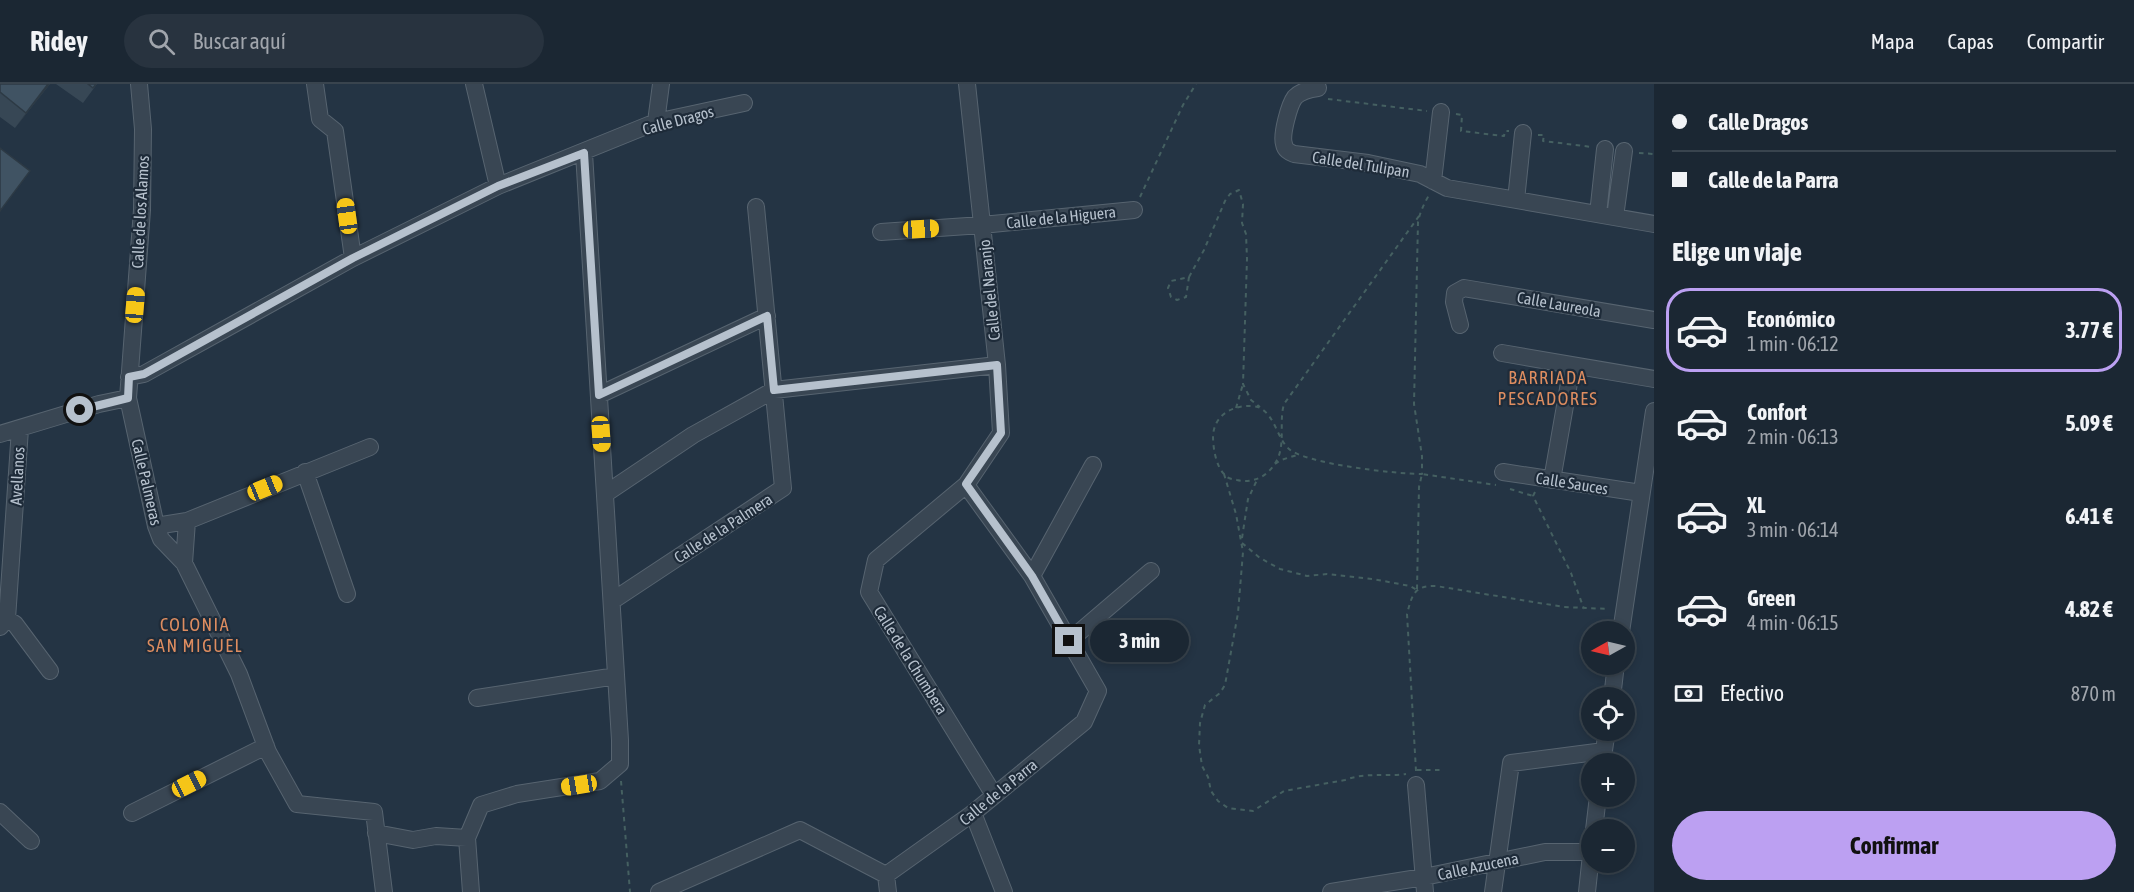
<!DOCTYPE html>
<html lang="es">
<head>
<meta charset="utf-8">
<style>
  body { margin:0; font-family:"Asap Condensed",sans-serif; background:#28333f; color:#f1f3f6; height:100vh; display:flex; flex-direction:column; font-size:22px; white-space:nowrap }
  * { box-sizing:border-box; margin:0 }
  p { font-size:20px; color:#a0a5ac }
  .icon { flex:none; width:33px; height:33px; fill:none; stroke:currentColor; stroke-width:2; stroke-linecap:round; stroke-linejoin:round }
  .map { position:relative; flex:1; overflow:hidden }
  .side { display:flex; flex-direction:column; background:#1b2733; width:480px }
  .side>* { flex:none }
  .guide { display:grid; align-content:center; height:132px; padding:0 18px; background:#1b2733 }
  .needle { width:39px; rotate:262deg }
  .tools { position:absolute; left:1581px; top:537px; display:grid; gap:12px }
  .tools a { display:grid; place-items:center; width:54px; height:54px; border-radius:50%; background:#1b2733; box-shadow:0 3px 9px #0003,0 0 0 2px #39444e; font-size:30px }
  .end { position:absolute; width:27px; height:27px; margin:-14px; border:8px solid #b6c1cd; background:#111; box-shadow:0 0 0 3px #111 }
  .from { border-radius:50% }
  .bubble { position:absolute; height:42px; border-radius:21px; background:#1b2733; box-shadow:0 3px 9px #0003,0 0 0 2px #39444e; font-size:20px; font-weight:700; line-height:42px; text-align:center }
  .car { position:absolute; width:18px; height:36px; margin:-18px -9px; border-radius:8px; box-shadow:0 0 4px 2px #0007; background:linear-gradient(#f5c518 24%,#345 0 40%,#f5c518 0 76%,#345 0 86%,#f5c518 0) }
  .guide b { display:flex; align-items:center; gap:21px; height:57px; font-size:22px }
  .guide b+b { border-top:2px solid #39444e }
  .guide i { width:15px; height:15px; background:#f1f3f6 }
  ul { padding:0; list-style:none }
  li { display:flex; align-items:center; gap:18px; height:84px; margin:0 12px 9px; padding:0 6px; border:3px solid transparent; border-radius:24px }
  li div { flex:1 }
  li b { display:block; font-size:22px }
  li em { font-style:normal; font-weight:700 }
  li.current { border-color:#bca0f2 }
  li>.icon { width:54px; height:54px; stroke-width:1.5 }
  h2 { padding:0 18px; font-size:27px; line-height:72px }
  .pay { display:flex; align-items:center; gap:15px; height:66px; padding:0 18px; font-size:22px }
  .pay p { margin-inline-start:auto }
  .action { display:flex; gap:12px; margin-top:auto; padding:12px 18px }
  .action a { flex:1; height:69px; border-radius:36px; background:#bca0f2; color:#111; font-size:24px; font-weight:700; line-height:69px; text-align:center }
  header { display:flex; align-items:center; gap:36px; box-sizing:border-box; height:84px; padding:0 30px; background:#1b2733; border-bottom:2px solid #39444e }
  header strong { font-size:28px }
  nav { display:flex; gap:33px; margin-inline-start:auto; font-size:21px }
  .search { width:420px; height:54px; background:#28333f; display:flex; align-items:center; gap:15px; box-sizing:border-box; padding:0 21px; border-radius:33px; color:#a0a5ac; font-size:22px }
  main { display:flex; flex:1; min-height:0 }
  .map>svg:first-child { display:block }
  .lines { fill:none; stroke-linecap:round; stroke-linejoin:round }
  .minor-casing { stroke:#576470; stroke-width:18 }
  .path { stroke:#456061; stroke-width:2; stroke-dasharray:4.5 4.5; stroke-linecap:butt }
  .minor { stroke:#394653; stroke-width:16 }
  .wall { fill:#374755 }
  .shaded-wall { fill:#2d3a45 }
  .building { fill:#405363; stroke:#2d3a45; stroke-width:1.5 }
  .route { stroke:#b6c1cd; stroke-width:8 }
  .labels { text-anchor:middle; dominant-baseline:central; stroke-width:4.5; stroke-linejoin:round; paint-order:stroke }
  .street-label { font-size:16px; fill:#b6c1cd; stroke:#1e2b39 }
  .neighbourhood-label { font-size:18px; letter-spacing:1.5px; fill:#de8d60; stroke:#1e2b39 }
</style>
</head>
<body>
<header>
<strong>Ridey</strong>
<div class="search"><svg class="icon" aria-label="search" viewBox="0 0 24 24"><circle cx="10" cy="10" r="6"/><path d="M15 15l6 6"/></svg>Buscar aquí</div>
<nav><a>Mapa</a><a>Capas</a><a>Compartir</a></nav>
</header>
<main>
<div class="map">
<svg width="1654" height="808" viewBox="0 0 1654 808">
  <rect width="100%" height="100%" fill="#243444"/>
  <g class="lines">
    <g class="minor-casing">
      <path id="minor" d="M 139,0 L 143,45 L 142,126 L 128,314 L 156,442 L 161,455 L 184,479 L 239,590 L 268,668 L 297,720 L 374,728 L 384,808
        M 315,0 L 320,35 L 335,47 L 353,174
        M 474,0 L 498,102
        M 967,0 L 997,281 L 1001,349 L 966,401 L 876,476 L 869,508 L 994,711
        M 1318,4 C 1310,5 1301,7 1295,13 C 1289,21 1281,51 1284,60 C 1285,66 1289,68 1294,70 L 1368,79 L 1420,90 L 1447,104 L 1654,140
        M 656,38 L 661,0
        M 1433,97 L 1441,28
        M 1516,116 L 1523,49
        M 1598,130 L 1605,65
        M 1615,133 L 1624,67
        M 881,148 L 982,141 L 1134,126
        M 1460,241 L 1454,218 L 1455,209 L 1464,204 L 1654,236
        M 1502,269 L 1654,295
        M 129,293 L 144,290 L 353,174 L 498,102 L 656,38 L 744,19
        M 599,311 L 767,232
        M 0,350 L 99,320 L 128,314
        M 305,388 L 347,510
        M 1503,388 L 1641,409
        M 1552,396 L 1572,282
        M 605,410 L 693,351 L 774,306 L 997,281
        M 187,437 L 370,363
        M 156,442 L 187,437 L 184,479
        M 1032,492 L 1093,381
        M 612,517 L 783,404 L 756,123
        M 7,535 L 15,540 L 50,587
        M 0,543 L 7,535 L 20,345
        M 1621,548 L 1654,327
        M 1069,557 L 1151,487
        M 477,614 L 616,592
        M 1612,614 L 1616,580
        M 1602,680 L 1607,646
        M 1416,701 L 1425,808
        M 0,728 L 31,757
        M 132,729 L 266,662
        M 973,729 L 1004,808
        M 1594,746 L 1598,712
        M 376,749 L 413,756 L 436,752 L 467,754
        M 886,791 L 888,808
        M 471,808 L 467,754 L 481,721 L 517,710 L 600,697 L 620,680 L 620,656 L 584,69
        M 659,808 L 800,746 L 886,791 L 973,729 L 1084,638 L 1098,607 L 1032,492 L 966,401
        M 1331,808 L 1424,793 L 1545,768 L 1591,768
        M 1493,808 L 1511,679 L 1604,667
        M 1587,808 L 1592,761"/>
    </g>
    <path class="path" d="M 1328,15 L 1427,27
      M 1456,30 L 1462,31 L 1461,47 L 1504,52 L 1505,47 L 1509,47
      M 1538,51 L 1544,51 L 1543,57 L 1592,63
      M 1639,69 L 1654,70
      M 1140,113 L 1183,21 L 1196,0
      M 1419,132 L 1284,320 C 1279,337 1285,357 1278,374 C 1270,391 1255,400 1237,396 C 1233,395 1228,395 1225,391 C 1216,383 1213,364 1213,352 C 1214,333 1229,323 1247,322 C 1251,322 1257,322 1260,324 C 1275,332 1277,354 1289,365 C 1306,380 1396,390 1422,390 L 1422,372 L 1414,320 L 1418,138 C 1420,128 1424,120 1429,111
      M 1189,193 L 1186,213 L 1177,216 L 1171,213 L 1168,204 L 1171,197 L 1189,193 L 1204,166 L 1225,117 L 1230,110 L 1239,106 L 1243,120 L 1242,139 L 1246,150 L 1247,175 L 1243,300 L 1251,316 L 1260,323
      M 1236,324 L 1243,300
      M 1275,380 L 1281,376 L 1297,371
      M 1224,390 L 1236,430 L 1243,468 L 1238,529 L 1225,601 L 1220,609 L 1205,621 L 1200,639 L 1199,661 L 1202,682 L 1208,693 L 1211,707 L 1218,717 L 1228,724 L 1253,727 L 1284,707 L 1345,696 C 1366,688 1384,693 1406,690
      M 1510,405 L 1533,412
      M 1535,408 L 1533,412 L 1571,489 L 1584,525
      M 1242,454 L 1248,415 L 1257,396
      M 1242,459 L 1260,474 L 1280,485 L 1307,492 L 1327,490 L 1373,495 L 1410,502 L 1417,506
      M 1417,505 L 1419,403 L 1422,390 L 1496,401
      M 1417,686 L 1444,686
      M 1416,687 L 1407,530 C 1412,511 1414,501 1436,502 L 1564,523 L 1609,525
      M 621,697 L 630,808"/>
    <use href="#minor" class="minor"/>
  </g>
  <path class="wall" d="M 0,0 L 50,0 L 15,44 L 0,33 Z
    M 56,0 L 97,0 L 83,19 Z"/>
  <path class="shaded-wall" d="M 48,0 L 50,0 L 15,44 L 26,29 Z"/>
  <path class="building" d="M 0,0 L 48,0 L 26,29 L 0,8 Z
    M 88,0 L 96,0 L 93,4 Z
    M 0,64 L 30,87 L 0,127 Z"/>
  <g class="lines">
    <path class="route" d="M 80,326 L 128,314 L 129,293 L 144,290 L 353,174 L 498,102 L 584,69 L 599,311 L 767,232 L 774,306 L 997,281 L 1001,349 L 966,400 L 1032,492 L 1069,557"/>
  </g>
  <g class="labels">
    <g class="street-label">
      <text transform="translate(678 36) rotate(-15)">Calle Dragos</text>
      <text transform="translate(1361 80) rotate(9)">Calle del Tulipan</text>
      <text transform="translate(140 128) rotate(-87)">Calle de los Alamos</text>
      <text transform="translate(1061 133) rotate(-6)">Calle de la Higuera</text>
      <text transform="translate(989 206) rotate(-96)">Calle del Naranjo</text>
      <text transform="translate(1559 220) rotate(10)">Calle Laureola</text>
      <text transform="translate(17 392) rotate(-87)">Avellanos</text>
      <text transform="translate(147 398) rotate(77)">Calle Palmeras</text>
      <text transform="translate(1572 399) rotate(9)">Calle Sauces</text>
      <text transform="translate(723 444) rotate(-33)">Calle de la Palmera</text>
      <text transform="translate(911 576) rotate(58)">Calle de la Chumbera</text>
      <text transform="translate(998 708) rotate(-39)">Calle de la Parra</text>
      <text transform="translate(1478 782) rotate(-12)">Calle Azucena</text>
    </g>
    <g class="neighbourhood-label">
      <text x="1548" y="293">BARRIADA<tspan x="1548" dy="21">PESCADORES</tspan></text>
      <text x="195" y="540">COLONIA<tspan x="195" dy="21">SAN MIGUEL</tspan></text>
    </g>
  </g>
</svg>
<div class="tools">
<a><svg class="needle" viewBox="-14 -14 28 28"><path d="M0-13l5 13h-10z" fill="#e53935"/><path d="M0 13l5-13h-10z" fill="#a0a5ac"/></svg></a>
<a><svg class="icon" aria-label="locate" viewBox="0 0 24 24"><circle cx="12" cy="12" r="6"/><path d="M12 2v4M12 18v4M2 12h4M18 12h4"/></svg></a>
<a>+</a>
<a>−</a>
</div>
<i class="end from" style="left:80px;top:326px"></i>
<i class="end" style="left:1069px;top:557px"></i>
<div class="bubble" style="left:1090px;top:536px;width:99px">3 min</div>
<i class="car" style="left:347px;top:132px;rotate:352deg"></i>
<i class="car" style="left:921px;top:145px;rotate:87deg"></i>
<i class="car" style="left:135px;top:221px;rotate:5deg"></i>
<i class="car" style="left:601px;top:350px;rotate:176deg"></i>
<i class="car" style="left:265px;top:404px;rotate:68deg"></i>
<i class="car" style="left:189px;top:700px;rotate:63deg"></i>
<i class="car" style="left:579px;top:701px;rotate:261deg"></i>
</div>
<section class="side">
<div class="guide">
<b><i class="from"></i>Calle Dragos</b>
<b><i></i>Calle de la Parra</b>
</div>
<h2>Elige un viaje</h2>
<ul>
<li class="current"><svg class="icon" aria-label="car" viewBox="0 0 24 24"><path d="M5 17H2v-5l4-1 3-4h7l3 4 3 1v5h-3M9 17h6M6 11h13"/><circle cx="7" cy="17" r="2"/><circle cx="17" cy="17" r="2"/></svg><div><b>Económico</b><p>1 min · 06:12</p></div><em>3.77 €</em></li>
<li><svg class="icon" aria-label="car" viewBox="0 0 24 24"><path d="M5 17H2v-5l4-1 3-4h7l3 4 3 1v5h-3M9 17h6M6 11h13"/><circle cx="7" cy="17" r="2"/><circle cx="17" cy="17" r="2"/></svg><div><b>Confort</b><p>2 min · 06:13</p></div><em>5.09 €</em></li>
<li><svg class="icon" aria-label="car" viewBox="0 0 24 24"><path d="M5 17H2v-5l4-1 3-4h7l3 4 3 1v5h-3M9 17h6M6 11h13"/><circle cx="7" cy="17" r="2"/><circle cx="17" cy="17" r="2"/></svg><div><b>XL</b><p>3 min · 06:14</p></div><em>6.41 €</em></li>
<li><svg class="icon" aria-label="car" viewBox="0 0 24 24"><path d="M5 17H2v-5l4-1 3-4h7l3 4 3 1v5h-3M9 17h6M6 11h13"/><circle cx="7" cy="17" r="2"/><circle cx="17" cy="17" r="2"/></svg><div><b>Green</b><p>4 min · 06:15</p></div><em>4.82 €</em></li>
</ul>
<div class="pay"><svg class="icon" aria-label="cash" viewBox="0 0 24 24"><path d="M3 7h18v10H3z"/><circle cx="12" cy="12" r="2"/></svg>Efectivo<p>870 m</p></div>
<div class="action"><a>Confirmar</a></div>
</section>
</main>
</body>
</html>
